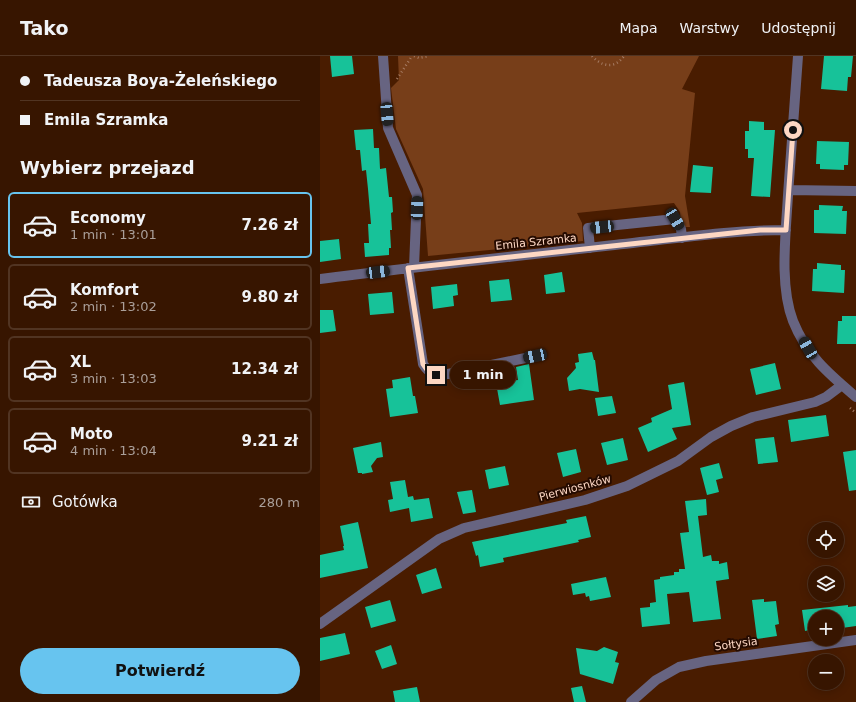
<!DOCTYPE html>
<html lang="pl">
<head>
<meta charset="utf-8">
<style>
  body { margin:0; font-family:"DejaVu Sans",sans-serif; background:#3e1e0a; color:#f1f3f6; height:100vh; display:flex; flex-direction:column; font-size:15px; white-space:nowrap }
  * { box-sizing:border-box; margin:0 }
  p { font-size:13px; color:#aa9f99 }
  .icon { flex:none; width:22px; height:22px; fill:none; stroke:currentColor; stroke-width:2; stroke-linecap:round; stroke-linejoin:round }
  .map { position:relative; flex:1; overflow:hidden }
  .side { display:flex; flex-direction:column; background:#371500; width:320px }
  .side>* { flex:none }
  .hud { display:grid; align-content:center; height:88px; padding:0 20px; background:#371500 }
  .fabs { position:absolute; left:488px; top:466px; display:grid; gap:8px }
  .fabs a { display:grid; place-items:center; width:36px; height:36px; border-radius:50%; background:#371500; box-shadow:0 2px 10px #0003,0 0 0 1px #513422; font-size:20px }
  .end { position:absolute; width:18px; height:18px; margin:-9px; border:5px solid #fdd7c3; background:#111; box-shadow:0 0 0 2px #111 }
  .from { border-radius:50% }
  .bubble { position:absolute; height:28px; border-radius:14px; background:#371500; box-shadow:0 2px 10px #0003,0 0 0 1px #513422; font-size:13px; font-weight:700; line-height:28px; text-align:center }
  .car { position:absolute; width:12px; height:24px; margin:-12px -6px; border-radius:5px; box-shadow:0 0 3px 1px #0007; background:linear-gradient(#222 24%,#8ab4d8 0 40%,#222 0 76%,#8ab4d8 0 86%,#222 0) }
  .hud b { display:flex; align-items:center; gap:14px; height:38px; font-size:15px }
  .hud b+b { border-top:1px solid #513422 }
  .hud i { width:10px; height:10px; background:#f1f3f6 }
  ul { padding:0; list-style:none }
  li { display:flex; align-items:center; gap:12px; height:66px; margin:0 8px 6px; padding:0 12px; border:2px solid #513422; border-radius:6px }
  li div { flex:1 }
  li b { display:block; font-size:15px }
  li em { font-style:normal; font-weight:700 }
  li.on { border-color:#67c4ef }
  li>.icon { width:36px; height:36px; stroke-width:1.5 }
  h2 { padding:0 20px; font-size:18px; line-height:48px }
  .pay { display:flex; align-items:center; gap:10px; height:44px; padding:0 20px; font-size:15px }
  .pay p { margin-inline-start:auto }
  .cta { display:flex; gap:8px; margin-top:auto; padding:8px 20px }
  .cta a { flex:1; height:46px; border-radius:24px; background:#67c4ef; color:#111; font-size:16px; font-weight:700; line-height:46px; text-align:center }
  header { display:flex; align-items:center; gap:24px; box-sizing:border-box; height:56px; padding:0 20px; background:#371500; border-bottom:1px solid #513422 }
  header strong { font-size:19px }
  nav { display:flex; gap:22px; margin-inline-start:auto; font-size:14px }
  main { display:flex; flex:1; min-height:0 }
  .map>svg:first-child { display:block }
  .green { fill:#773e19 }
  .building { fill:#17c299 }
  .lines { fill:none; stroke-linecap:round; stroke-linejoin:round }
  .path { stroke:#a67c64; stroke-width:2.5; stroke-dasharray:1 3; stroke-linecap:butt }
  .minor { stroke:#676481; stroke-width:10 }
  .route { stroke:#fdd7c3; stroke-width:5 }
  .labels { text-anchor:middle; dominant-baseline:central; stroke-width:4; stroke-linejoin:round; paint-order:stroke }
  .street-label { font-size:11px; fill:#fdd7c3; stroke:#250b00 }
</style>
</head>
<body>
<header>
<strong>Tako</strong>
<nav><a>Mapa</a><a>Warstwy</a><a>Udostępnij</a></nav>
</header>
<main>
<section class="side">
<div class="hud">
<b><i class="from"></i>Tadeusza Boya-Żeleńskiego</b>
<b><i></i>Emila Szramka</b>
</div>
<h2>Wybierz przejazd</h2>
<ul>
<li class="on"><svg class="icon" aria-label="car" viewBox="0 0 24 24"><path d="M5 17H2v-5l4-1 3-4h7l3 4 3 1v5h-3M9 17h6M6 11h13"/><circle cx="7" cy="17" r="2"/><circle cx="17" cy="17" r="2"/></svg><div><b>Economy</b><p>1 min · 13:01</p></div><em>7.26 zł</em></li>
<li><svg class="icon" aria-label="car" viewBox="0 0 24 24"><path d="M5 17H2v-5l4-1 3-4h7l3 4 3 1v5h-3M9 17h6M6 11h13"/><circle cx="7" cy="17" r="2"/><circle cx="17" cy="17" r="2"/></svg><div><b>Komfort</b><p>2 min · 13:02</p></div><em>9.80 zł</em></li>
<li><svg class="icon" aria-label="car" viewBox="0 0 24 24"><path d="M5 17H2v-5l4-1 3-4h7l3 4 3 1v5h-3M9 17h6M6 11h13"/><circle cx="7" cy="17" r="2"/><circle cx="17" cy="17" r="2"/></svg><div><b>XL</b><p>3 min · 13:03</p></div><em>12.34 zł</em></li>
<li><svg class="icon" aria-label="car" viewBox="0 0 24 24"><path d="M5 17H2v-5l4-1 3-4h7l3 4 3 1v5h-3M9 17h6M6 11h13"/><circle cx="7" cy="17" r="2"/><circle cx="17" cy="17" r="2"/></svg><div><b>Moto</b><p>4 min · 13:04</p></div><em>9.21 zł</em></li>
</ul>
<div class="pay"><svg class="icon" aria-label="cash" viewBox="0 0 24 24"><path d="M3 7h18v10H3z"/><circle cx="12" cy="12" r="2"/></svg>Gotówka<p>280 m</p></div>
<div class="cta"><a>Potwierdź</a></div>
</section>
<div class="map">
<svg width="536" height="646" viewBox="0 0 536 646">
  <rect width="100%" height="100%" fill="#491c00"/>
  <path class="green" d="M 78,0 L 379,0 L 362,33 L 375,37 L 365,140 L 370,171 L 364,171 L 361,167 L 360,156 L 354,147 L 257,157 L 262,167 L 263,185 L 108,200 L 103,133 L 76,73 L 71,32 L 79,24 Z"/>
  <path class="building" d="M 10,0 L 32,0 L 34,18 L 12,21 Z
    M 504,0 L 533,0 L 531,21 L 528,21 L 527,35 L 501,33 Z
    M 429,65 L 444,66 L 444,74 L 455,74 L 450,141 L 431,140 L 434,102 L 428,102 L 428,93 L 425,93 L 425,75 L 429,75 Z
    M 53,73 L 54,92 L 59,92 L 60,113 L 66,112 L 69,141 L 72,141 L 73,156 L 71,157 L 72,174 L 70,174 L 71,192 L 69,192 L 69,199 L 45,201 L 44,187 L 49,187 L 48,168 L 51,168 L 48,133 L 46,114 L 42,115 L 40,94 L 36,94 L 34,74 Z
    M 497,85 L 529,86 L 528,109 L 524,109 L 524,114 L 500,113 L 500,108 L 496,108 Z
    M 373,109 L 393,111 L 391,137 L 370,136 Z
    M 499,149 L 523,150 L 522,155 L 527,155 L 526,178 L 494,177 L 494,154 L 499,154 Z
    M 19,183 L 21,203 L 0,206 L 0,185 Z
    M 497,207 L 521,209 L 521,214 L 525,214 L 524,237 L 492,235 L 493,213 L 497,213 Z
    M 242,216 L 245,236 L 226,238 L 224,219 Z
    M 189,223 L 192,244 L 171,246 L 169,225 Z
    M 137,228 L 138,239 L 133,240 L 134,250 L 113,253 L 111,231 Z
    M 72,236 L 74,257 L 50,259 L 48,238 Z
    M 0,254 L 13,254 L 16,275 L 0,277 Z
    M 522,260 L 536,260 L 536,288 L 517,288 L 518,265 L 522,265 Z
    M 272,296 L 274,304 L 275,304 L 279,336 L 260,333 L 249,335 L 247,322 L 256,312 L 255,307 L 259,306 L 258,298 Z
    M 455,307 L 461,333 L 436,339 L 430,313 Z
    M 209,308 L 214,344 L 180,349 L 176,327 L 198,324 L 196,311 Z
    M 90,321 L 93,340 L 95,340 L 98,357 L 70,361 L 66,333 L 73,332 L 72,324 Z
    M 364,326 L 371,369 L 352,372 L 357,383 L 328,396 L 318,372 L 332,366 L 331,362 L 352,353 L 348,329 Z
    M 292,340 L 296,357 L 278,360 L 275,342 Z
    M 506,359 L 509,380 L 471,386 L 468,364 Z
    M 454,381 L 458,406 L 438,408 L 435,383 Z
    M 303,382 L 308,404 L 287,409 L 281,387 Z
    M 61,386 L 63,401 L 57,402 L 51,410 L 53,416 L 42,418 L 42,417 L 38,417 L 33,392 Z
    M 256,393 L 261,416 L 243,421 L 237,397 Z
    M 536,394 L 536,434 L 529,435 L 523,396 Z
    M 399,407 L 403,422 L 396,424 L 399,436 L 387,439 L 380,412 Z
    M 185,410 L 189,429 L 169,433 L 165,414 Z
    M 85,424 L 88,441 L 93,440 L 94,444 L 109,442 L 113,462 L 91,466 L 89,452 L 70,456 L 68,444 L 73,443 L 70,426 Z
    M 152,434 L 156,456 L 143,458 L 137,436 Z
    M 386,443 L 387,459 L 378,460 L 383,501 L 391,499 L 392,505 L 399,505 L 399,508 L 407,506 L 409,523 L 396,525 L 401,563 L 373,566 L 369,536 L 347,538 L 350,568 L 322,571 L 320,552 L 330,551 L 330,547 L 336,546 L 334,524 L 340,523 L 340,521 L 354,519 L 354,516 L 359,516 L 359,513 L 365,513 L 360,477 L 369,476 L 365,445 Z
    M 266,460 L 271,481 L 258,484 L 259,486 L 183,502 L 184,506 L 160,511 L 158,499 L 156,500 L 152,486 L 247,467 L 246,464 Z
    M 38,466 L 48,512 L 0,522 L 0,499 L 24,494 L 23,490 L 24,490 L 20,470 Z
    M 116,512 L 122,532 L 102,538 L 96,519 Z
    M 286,521 L 291,541 L 270,545 L 269,540 L 266,541 L 265,537 L 253,539 L 251,528 Z
    M 444,543 L 444,546 L 456,545 L 459,568 L 455,569 L 457,580 L 437,583 L 432,544 Z
    M 70,544 L 76,565 L 51,572 L 45,551 Z
    M 528,549 L 528,551 L 536,550 L 536,570 L 522,572 L 521,561 L 495,561 L 495,573 L 485,575 L 482,554 Z
    M 25,577 L 30,598 L 0,605 L 0,582 Z
    M 71,589 L 77,608 L 62,613 L 55,595 Z
    M 284,591 L 298,596 L 295,606 L 299,607 L 293,628 L 260,618 L 256,592 L 277,595 Z
    M 262,630 L 266,646 L 254,646 L 251,632 Z
    M 97,631 L 100,646 L 75,646 L 73,635 Z"/>
  <g class="lines">
    <path class="path" d="M 94,0 L 99,2 L 109,0
      M 272,0 C 282,11 295,13 304,0
      M 77,23 L 92,0
      M 530,352 L 536,357"/>
    <path class="minor" d="M 63,0 L 68,72 L 97,139 L 94,211
      M 478,0 C 475,46 471,93 468,139 C 466,177 459,229 473,265 C 487,300 509,318 536,341
      M 469,134 L 536,135
      M 270,192 L 268,172 L 355,163 L 361,173 L 362,182
      M 88,212 L 103,308 C 110,319 115,319 128,318 L 215,300
      M 0,223 C 95,211 190,201 285,190 C 345,184 406,174 466,174
      M 0,568 L 119,483 L 144,472 L 265,444 L 307,430 L 358,405 L 391,381 L 411,370 L 433,361 L 495,346 L 506,341 L 522,329
      M 311,646 L 336,624 L 359,611 L 386,605 L 536,584"/>
  </g>
  <g class="lines">
    <path class="route" d="M 116,319 L 108,315 L 103,308 L 88,212 L 440,174 L 466,174 L 473,74"/>
  </g>
  <g class="labels">
    <g class="street-label">
      <text transform="translate(216 186) rotate(-6)">Emila Szramka</text>
      <text transform="translate(255 432) rotate(-15)">Pierwiosnków</text>
      <text transform="translate(416 588) rotate(-8)">Sołtysia</text>
    </g>
  </g>
</svg>
<div class="fabs">
<a><svg class="icon" aria-label="locate" viewBox="0 0 24 24"><circle cx="12" cy="12" r="6"/><path d="M12 2v4M12 18v4M2 12h4M18 12h4"/></svg></a>
<a><svg class="icon" aria-label="layers" viewBox="0 0 24 24"><path d="M12 4l9 5-9 5-9-5zM3 14l9 5 9-5"/></svg></a>
<a>+</a>
<a>−</a>
</div>
<i class="end from" style="left:473px;top:74px"></i>
<i class="end" style="left:116px;top:319px"></i>
<div class="bubble" style="left:130px;top:305px;width:66px">1 min</div>
<i class="car" style="left:67px;top:58px;rotate:175deg"></i>
<i class="car" style="left:97px;top:152px;rotate:2deg"></i>
<i class="car" style="left:355px;top:163px;rotate:149deg"></i>
<i class="car" style="left:282px;top:171px;rotate:264deg"></i>
<i class="car" style="left:58px;top:216px;rotate:83deg"></i>
<i class="car" style="left:488px;top:292px;rotate:330deg"></i>
<i class="car" style="left:215px;top:300px;rotate:258deg"></i>
</div>
</main>
</body>
</html>
